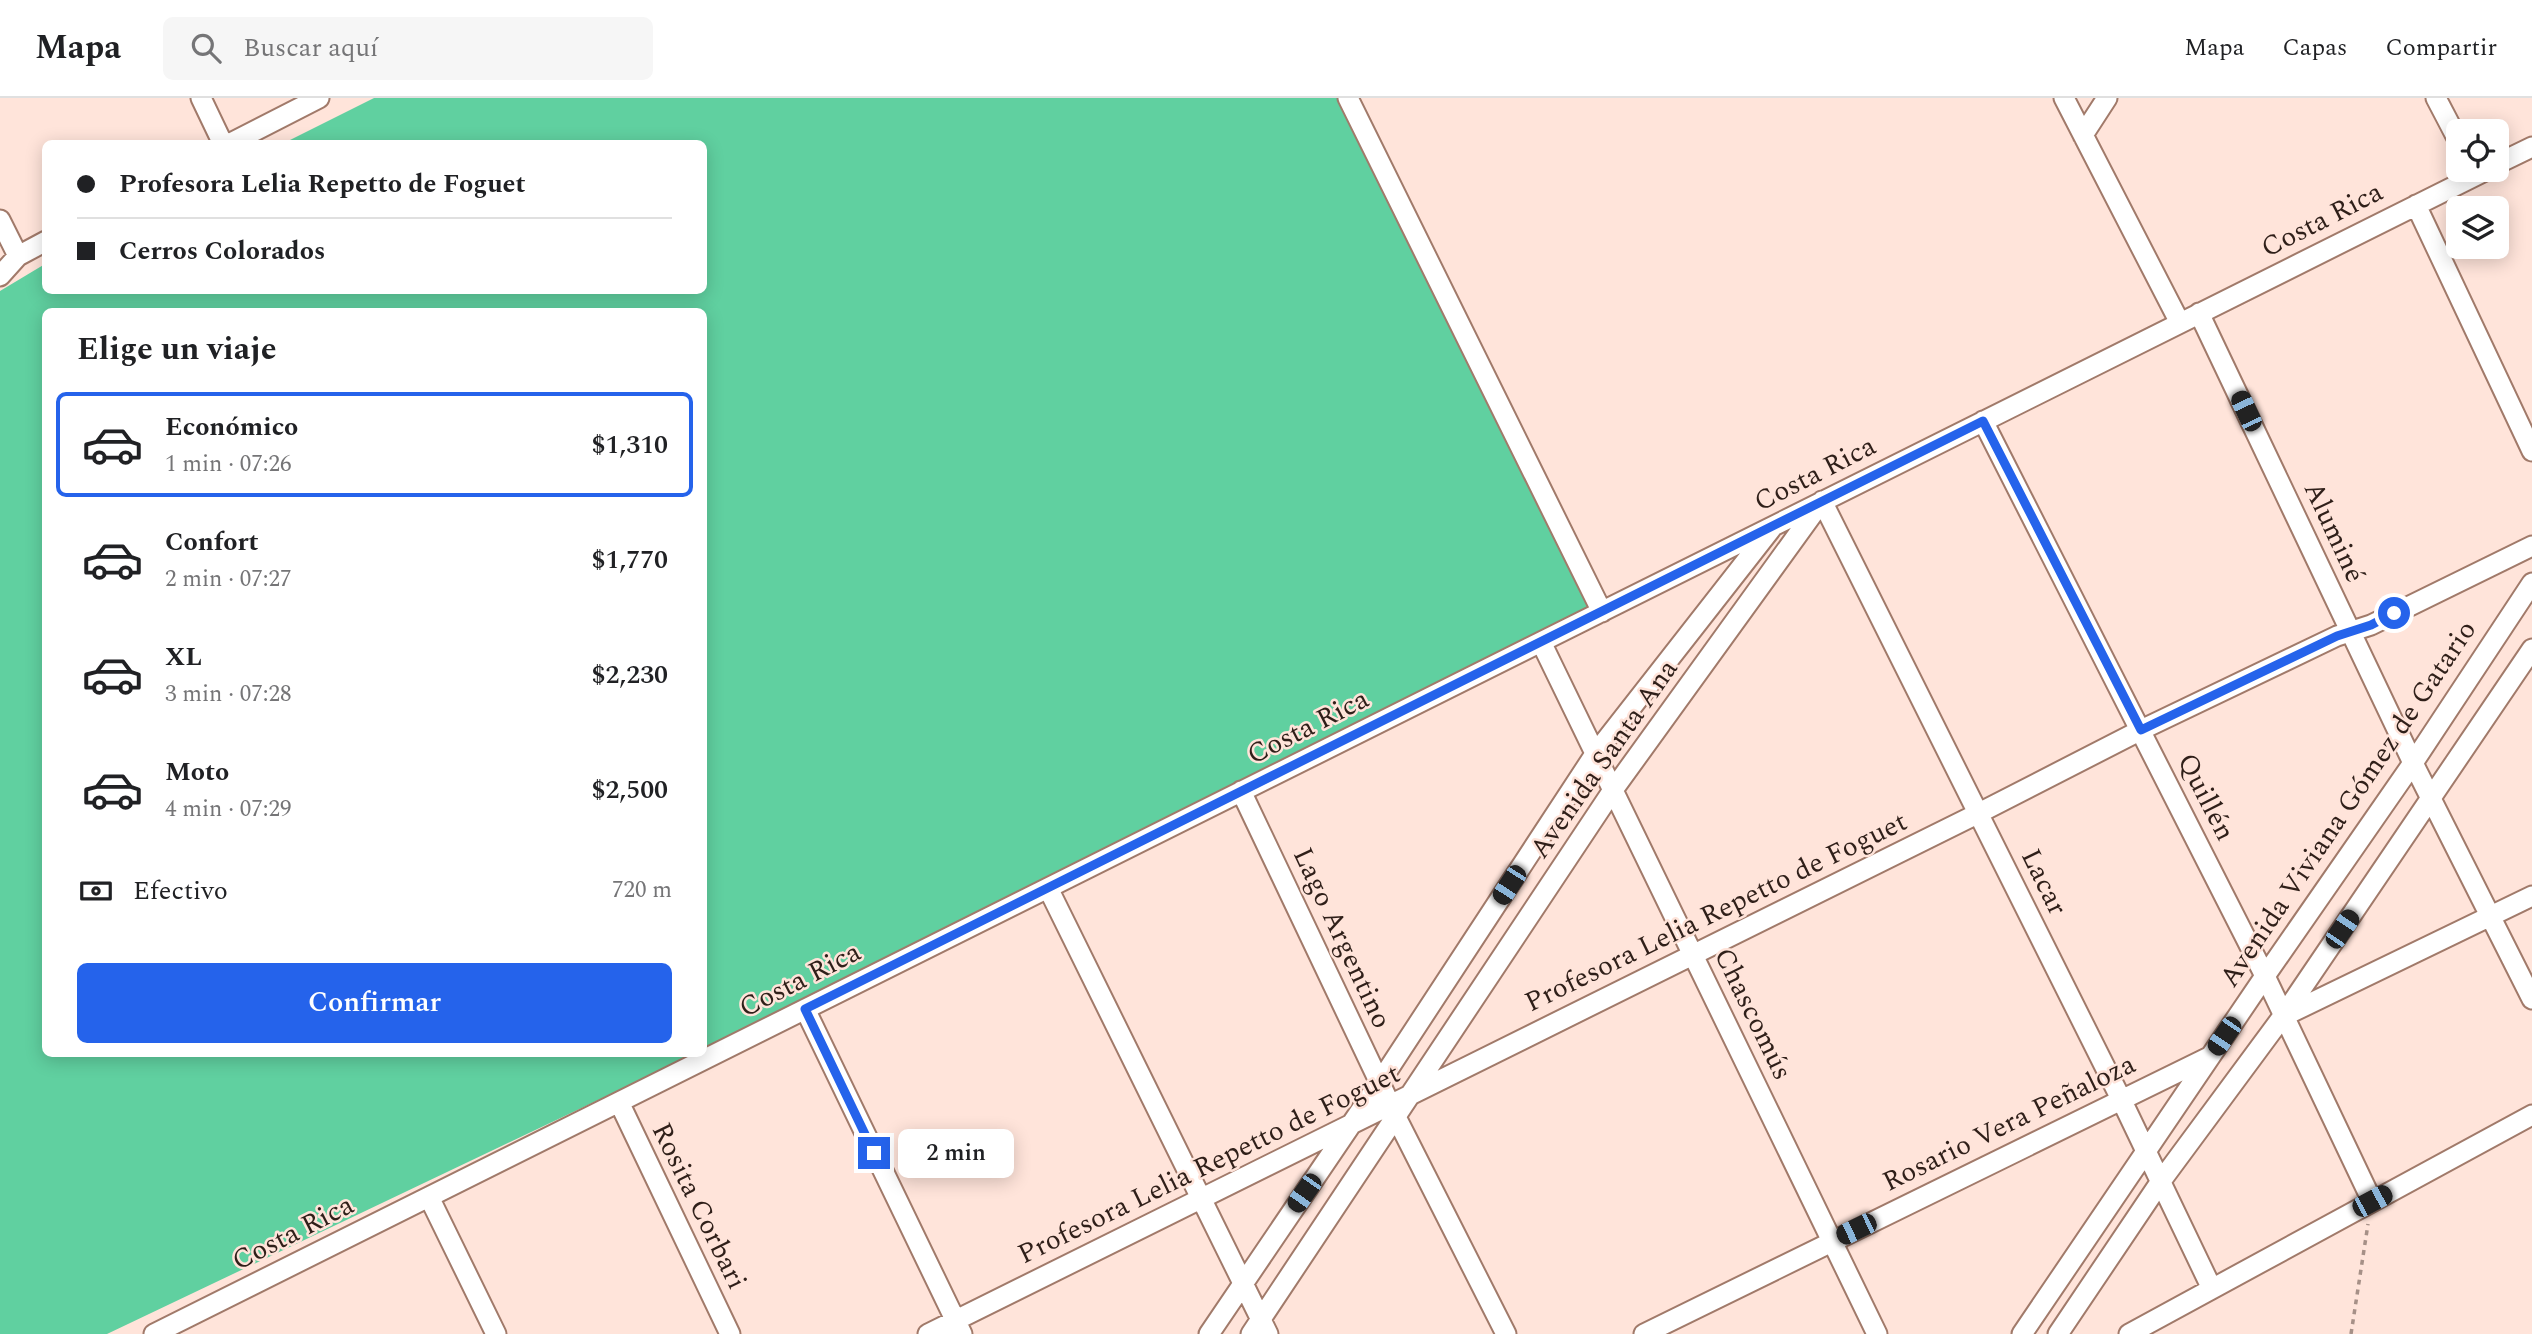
<!DOCTYPE html>
<html lang="es">
<head>
<meta charset="utf-8">
<style>
  body { margin:0; font-family:Spectral,serif; background:#f6f6f6; color:#202124; height:100vh; display:flex; flex-direction:column; font-size:26px; white-space:nowrap }
  * { box-sizing:border-box; margin:0 }
  p { font-size:23px; color:#757577 }
  .icon { flex:none; width:38px; height:38px; fill:none; stroke:currentColor; stroke-width:2; stroke-linecap:round; stroke-linejoin:round }
  .map { position:relative; flex:1; overflow:hidden }
  .drawer { position:absolute; left:42px; top:210px; width:665px; height:749px; display:flex; flex-direction:column; background:#fff; border-radius:10px; box-shadow:0 4px 18px #0003 }
  .drawer>* { flex:none }
  .hud { position:absolute; left:42px; top:42px; width:665px; height:154px; border-radius:10px; box-shadow:0 4px 18px #0003; display:grid; align-content:center; height:154px; padding:0 35px; background:#fff }
  .buttons { position:absolute; left:2446px; top:21px; display:grid; gap:14px }
  .buttons a { display:grid; place-items:center; width:63px; height:63px; border-radius:10px; background:#fff; box-shadow:0 4px 18px #0003; font-size:35px }
  .end { position:absolute; width:32px; height:32px; margin:-16px; border:9px solid #2563eb; background:#fff; box-shadow:0 0 0 4px #fff }
  .from { border-radius:50% }
  .bubble { position:absolute; height:49px; border-radius:10px; background:#fff; box-shadow:0 4px 18px #0003; font-size:23px; font-weight:600; line-height:49px; text-align:center }
  .car { position:absolute; width:21px; height:42px; margin:-21px -10px; border-radius:9px; box-shadow:0 0 5px 2px #0007; background:linear-gradient(#222 24%,#8ab4d8 0 40%,#222 0 76%,#8ab4d8 0 86%,#222 0) }
  .hud b { display:flex; align-items:center; gap:24px; height:66px; font-size:26px }
  .hud b+b { border-top:2px solid #e0e0e0 }
  .hud i { width:18px; height:18px; background:#202124 }
  ul { padding:0; list-style:none }
  li { display:flex; align-items:center; gap:21px; height:105px; margin:0 14px 10px; padding:0 21px; border:4px solid transparent; border-radius:10px }
  li div { flex:1 }
  li b { display:block; font-size:26px }
  li em { font-style:normal; font-weight:600 }
  li.on { border-color:#2563eb }
  li>.icon { width:63px; height:63px; stroke-width:1.5 }
  h2 { padding:0 35px; font-size:32px; line-height:84px }
  .pay { display:flex; align-items:center; gap:18px; height:77px; padding:0 35px; font-size:26px }
  .pay p { margin-inline-start:auto }
  .primary-button { display:flex; gap:14px; margin-top:auto; padding:14px 35px }
  .primary-button a { flex:1; height:80px; border-radius:10px; background:#2563eb; color:#fff; font-size:28px; font-weight:600; line-height:80px; text-align:center }
  header { display:flex; align-items:center; gap:42px; box-sizing:border-box; height:98px; padding:0 35px; background:#fff; border-bottom:2px solid #e0e0e0 }
  header strong { font-size:33px }
  nav { display:flex; gap:38px; margin-inline-start:auto; font-size:24px }
  .search { width:490px; height:63px; background:#f6f6f6; display:flex; align-items:center; gap:18px; box-sizing:border-box; padding:0 24px; border-radius:10px; color:#757577; font-size:26px }
  .map>svg:first-child { display:block }
  .green { fill:#60d0a0 }
  .lines { fill:none; stroke-linecap:round; stroke-linejoin:round }
  .minor-casing { stroke:#a17a6a; stroke-width:23 }
  .path { stroke:#a69087; stroke-width:3.5; stroke-dasharray:5 5; stroke-linecap:butt }
  .minor { stroke:#fff; stroke-width:19 }
  .route { stroke:#2563eb; stroke-width:9 }
  .labels { text-anchor:middle; dominant-baseline:central; stroke-width:5; stroke-linejoin:round; paint-order:stroke }
  .street-label { font-size:28px; fill:#2f1f19; stroke:#ffe4da }
</style>
</head>
<body>
<header>
<strong>Mapa</strong>
<div class="search"><svg class="icon" aria-label="search" viewBox="0 0 24 24"><circle cx="10" cy="10" r="6"/><path d="M15 15l6 6"/></svg>Buscar aquí</div>
<nav><a>Mapa</a><a>Capas</a><a>Compartir</a></nav>
</header>
<div class="map">
<svg width="2532" height="1236" viewBox="0 0 2532 1236">
  <rect width="100%" height="100%" fill="#ffe4da"/>
  <path class="green" d="M 374,0 L 1345,0 L 1593,510 L 704,952 L 704,214 L 46,214 L 46,956 L 695,956 L 107,1236 L 0,1236 L 0,193 L 45,166 L 46,192 L 704,192 L 704,46 L 284,45 Z"/>
  <g class="lines">
    <g class="minor-casing">
      <path id="minor" d="M 201,0 L 223,46
        M 1348,0 L 1602,514
        M 2064,0 L 2180,225
        M 2436,0 L 2459,44
        M 2083,37 L 2107,0
        M 229,46 L 319,0
        M 2497,66 L 2532,49
        M 2416,107 L 2532,353
        M 0,122 L 18,158
        M 0,178 L 18,158 L 46,143
        M 2199,215 L 2413,665 L 2532,901
        M 1983,323 L 2265,878 L 2372,1103
        M 1541,544 L 1877,1236
        M 1241,693 L 1396,1019 L 1506,1236
        M 1048,790 L 1268,1236
        M 805,911 L 962,1236
        M 2284,918 L 2532,798
        M 619,1004 L 730,1236
        M 429,1099 L 496,1236
        M 154,1236 L 2487,72
        M 928,1236 L 1979,715 L 2141,632 L 2337,538 L 2371,527 L 2532,448
        M 1209,1236 L 1380,984 L 1595,656 L 1771,431
        M 1251,1236 L 1613,692 L 1822,403 L 2121,1001 L 2212,1191
        M 1644,1236 L 2209,959
        M 2022,1236 L 2265,878 L 2413,665 L 2532,485
        M 2058,1236 L 2161,1083 L 2283,918 L 2532,551
        M 2129,1236 L 2532,1017"/>
    </g>
    <path class="path" d="M 2351,1236 L 2368,1126"/>
    <use href="#minor" class="minor"/>
  </g>
  <g class="lines">
    <path class="route" d="M 874,1055 L 805,911 L 1983,323 L 2141,632 L 2337,538 L 2371,527 L 2394,515"/>
  </g>
  <g class="labels">
    <g class="street-label">
      <text transform="translate(2322 122) rotate(-27)">Costa Rica</text>
      <text transform="translate(1815 376) rotate(-27)">Costa Rica</text>
      <text transform="translate(2334 434) rotate(65)">Aluminé</text>
      <text transform="translate(1308 629) rotate(-27)">Costa Rica</text>
      <text transform="translate(1604 661) rotate(-55)">Avenida Santa Ana</text>
      <text transform="translate(2206 699) rotate(63)">Quillén</text>
      <text transform="translate(2348 706) rotate(-56)">Avenida Viviana Gómez de Gatario</text>
      <text transform="translate(2044 784) rotate(64)">Lacar</text>
      <text transform="translate(1716 814) rotate(-26)">Profesora Lelia Repetto de Foguet</text>
      <text transform="translate(1342 840) rotate(65)">Lago Argentino</text>
      <text transform="translate(800 882) rotate(-27)">Costa Rica</text>
      <text transform="translate(1753 916) rotate(64)">Chascomús</text>
      <text transform="translate(2009 1025) rotate(-26)">Rosario Vera Peñaloza</text>
      <text transform="translate(1209 1066) rotate(-26)">Profesora Lelia Repetto de Foguet</text>
      <text transform="translate(699 1108) rotate(64)">Rosita Corbari</text>
      <text transform="translate(293 1135) rotate(-27)">Costa Rica</text>
    </g>
  </g>
</svg>
<div class="buttons">
<a><svg class="icon" aria-label="locate" viewBox="0 0 24 24"><circle cx="12" cy="12" r="6"/><path d="M12 2v4M12 18v4M2 12h4M18 12h4"/></svg></a>
<a><svg class="icon" aria-label="layers" viewBox="0 0 24 24"><path d="M12 4l9 5-9 5-9-5zM3 14l9 5 9-5"/></svg></a>
</div>
<i class="end from" style="left:2394px;top:515px"></i>
<i class="end" style="left:874px;top:1055px"></i>
<div class="bubble" style="left:898px;top:1031px;width:116px">2 min</div>
<i class="car" style="left:2246px;top:313px;rotate:335deg"></i>
<i class="car" style="left:1509px;top:787px;rotate:213deg"></i>
<i class="car" style="left:2342px;top:831px;rotate:34deg"></i>
<i class="car" style="left:2224px;top:938px;rotate:214deg"></i>
<i class="car" style="left:1304px;top:1095px;rotate:215deg"></i>
<i class="car" style="left:2372px;top:1103px;rotate:62deg"></i>
<i class="car" style="left:1856px;top:1131px;rotate:244deg"></i>
<div class="hud">
<b><i class="from"></i>Profesora Lelia Repetto de Foguet</b>
<b><i></i>Cerros Colorados</b>
</div>
<section class="drawer">
<h2>Elige un viaje</h2>
<ul>
<li class="on"><svg class="icon" aria-label="car" viewBox="0 0 24 24"><path d="M5 17H2v-5l4-1 3-4h7l3 4 3 1v5h-3M9 17h6M6 11h13"/><circle cx="7" cy="17" r="2"/><circle cx="17" cy="17" r="2"/></svg><div><b>Económico</b><p>1 min · 07:26</p></div><em>$1,310</em></li>
<li><svg class="icon" aria-label="car" viewBox="0 0 24 24"><path d="M5 17H2v-5l4-1 3-4h7l3 4 3 1v5h-3M9 17h6M6 11h13"/><circle cx="7" cy="17" r="2"/><circle cx="17" cy="17" r="2"/></svg><div><b>Confort</b><p>2 min · 07:27</p></div><em>$1,770</em></li>
<li><svg class="icon" aria-label="car" viewBox="0 0 24 24"><path d="M5 17H2v-5l4-1 3-4h7l3 4 3 1v5h-3M9 17h6M6 11h13"/><circle cx="7" cy="17" r="2"/><circle cx="17" cy="17" r="2"/></svg><div><b>XL</b><p>3 min · 07:28</p></div><em>$2,230</em></li>
<li><svg class="icon" aria-label="car" viewBox="0 0 24 24"><path d="M5 17H2v-5l4-1 3-4h7l3 4 3 1v5h-3M9 17h6M6 11h13"/><circle cx="7" cy="17" r="2"/><circle cx="17" cy="17" r="2"/></svg><div><b>Moto</b><p>4 min · 07:29</p></div><em>$2,500</em></li>
</ul>
<div class="pay"><svg class="icon" aria-label="cash" viewBox="0 0 24 24"><path d="M3 7h18v10H3z"/><circle cx="12" cy="12" r="2"/></svg>Efectivo<p>720 m</p></div>
<div class="primary-button"><a>Confirmar</a></div>
</section>
</div>
</body>
</html>
